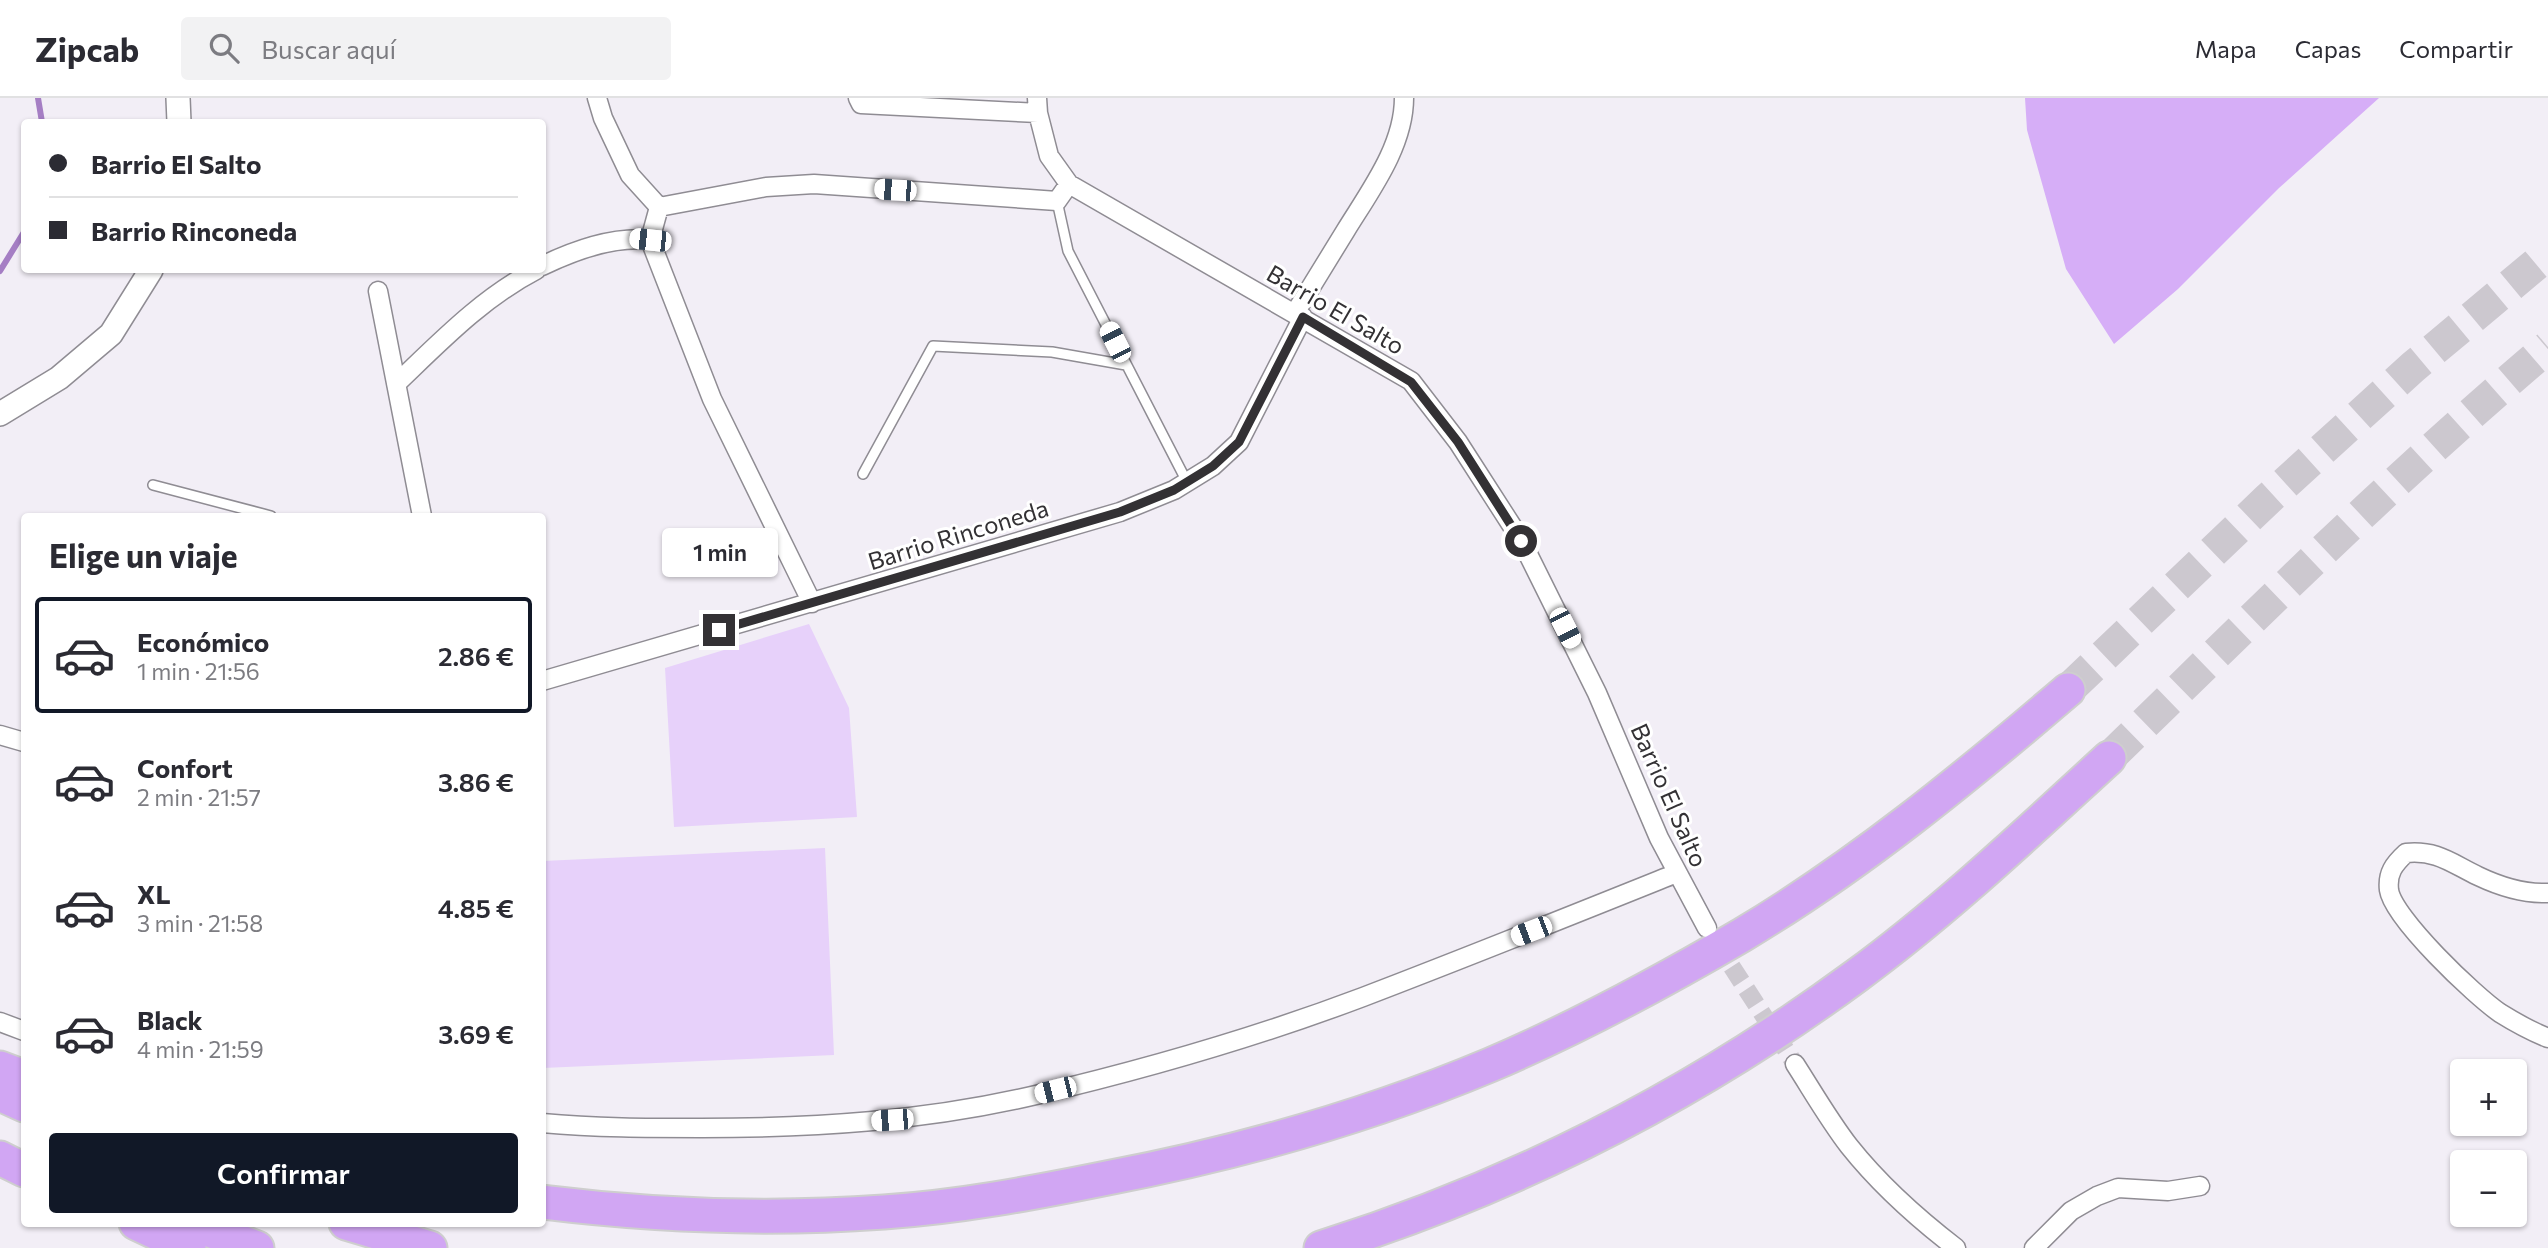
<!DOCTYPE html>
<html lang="es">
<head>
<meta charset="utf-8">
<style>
  body { margin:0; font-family:Commissioner,sans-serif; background:#f2f2f3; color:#2b2b33; height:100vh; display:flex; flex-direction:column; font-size:26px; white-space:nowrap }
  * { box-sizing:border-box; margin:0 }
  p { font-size:23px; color:#7c7c81 }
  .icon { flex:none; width:38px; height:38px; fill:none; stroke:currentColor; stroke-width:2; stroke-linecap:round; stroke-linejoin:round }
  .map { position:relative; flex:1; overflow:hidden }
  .side { position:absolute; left:21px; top:415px; width:525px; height:714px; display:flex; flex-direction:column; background:#fff; border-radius:7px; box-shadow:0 2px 5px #0004 }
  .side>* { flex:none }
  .guide { position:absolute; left:21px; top:21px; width:525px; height:154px; border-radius:7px; box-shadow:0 2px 5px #0004; display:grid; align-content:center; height:154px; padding:0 28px; background:#fff }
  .buttons { position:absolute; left:2450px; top:961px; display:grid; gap:14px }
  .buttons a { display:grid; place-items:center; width:77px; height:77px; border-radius:7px; background:#fff; box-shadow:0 2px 5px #0004; font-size:35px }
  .end { position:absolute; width:32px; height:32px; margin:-16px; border:9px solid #333134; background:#fff; box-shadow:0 0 0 4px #fff }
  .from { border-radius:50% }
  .bubble { position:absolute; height:49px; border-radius:7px; background:#fff; box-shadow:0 2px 5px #0004; font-size:23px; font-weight:600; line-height:49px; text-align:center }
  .car { position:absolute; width:21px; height:42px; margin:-21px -10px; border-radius:9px; box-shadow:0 0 5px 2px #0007; background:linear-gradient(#fff 24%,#345 0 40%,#fff 0 76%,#345 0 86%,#fff 0) }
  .guide b { display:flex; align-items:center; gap:24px; height:66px; font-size:26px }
  .guide b+b { border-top:2px solid #e1e1e2 }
  .guide i { width:18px; height:18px; background:#2b2b33 }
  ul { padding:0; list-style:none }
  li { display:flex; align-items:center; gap:21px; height:116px; margin:0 14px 10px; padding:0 14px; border:4px solid transparent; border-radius:7px }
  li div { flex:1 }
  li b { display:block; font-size:26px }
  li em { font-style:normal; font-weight:600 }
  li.selected { border-color:#111827 }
  li>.icon { width:63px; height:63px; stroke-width:1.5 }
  h2 { padding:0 28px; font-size:32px; line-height:84px }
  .cta { display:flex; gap:14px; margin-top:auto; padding:14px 28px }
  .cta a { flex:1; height:80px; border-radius:7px; background:#111827; color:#fff; font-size:28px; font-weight:600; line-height:80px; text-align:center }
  header { display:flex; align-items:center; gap:42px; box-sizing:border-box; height:98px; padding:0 35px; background:#fff; border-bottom:2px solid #e1e1e2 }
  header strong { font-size:33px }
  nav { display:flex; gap:38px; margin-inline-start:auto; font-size:24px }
  .search { width:490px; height:63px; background:#f2f2f3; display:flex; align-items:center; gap:18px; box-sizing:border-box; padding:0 24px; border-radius:7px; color:#7c7c81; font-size:26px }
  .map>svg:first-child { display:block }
  .green { fill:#e7d1fa }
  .forest { fill:#d6aef7 }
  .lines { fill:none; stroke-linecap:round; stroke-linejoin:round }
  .stream { stroke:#a57ec4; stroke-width:6 }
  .minor-tunnel { stroke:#ccc8cf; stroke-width:18; stroke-dasharray:18 9; stroke-linecap:butt }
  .motorway-tunnel { stroke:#ccc8cf; stroke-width:33; stroke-dasharray:33 17; stroke-linecap:butt }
  .service-casing { stroke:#8f8c93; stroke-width:12 }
  .minor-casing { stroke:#8f8c93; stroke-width:21 }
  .tertiary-casing { stroke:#8f8c93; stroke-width:26 }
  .motorway-casing { stroke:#cecece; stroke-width:37 }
  .service { stroke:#fff; stroke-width:9 }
  .minor { stroke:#fff; stroke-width:18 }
  .tertiary { stroke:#fff; stroke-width:23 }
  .motorway { stroke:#d1a6f3; stroke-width:33 }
  .route { stroke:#333134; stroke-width:9 }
  .labels { text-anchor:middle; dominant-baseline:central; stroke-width:6; stroke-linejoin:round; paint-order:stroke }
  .street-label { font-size:24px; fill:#333134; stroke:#fff }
</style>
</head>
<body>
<header>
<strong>Zipcab</strong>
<div class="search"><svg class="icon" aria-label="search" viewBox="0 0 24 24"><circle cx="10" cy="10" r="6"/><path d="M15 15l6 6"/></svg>Buscar aquí</div>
<nav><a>Mapa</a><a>Capas</a><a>Compartir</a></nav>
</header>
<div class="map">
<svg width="2548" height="1150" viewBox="0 0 2548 1150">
  <rect width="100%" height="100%" fill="#f2eef6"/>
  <path class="green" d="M 809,526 L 849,610 L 857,719 L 674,729 L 665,570 Z
    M 825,750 L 834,957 L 543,970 L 543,763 Z"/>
  <path class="forest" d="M 2025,0 L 2379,0 L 2279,90 L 2178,191 L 2114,246 L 2066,171 L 2027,32 Z"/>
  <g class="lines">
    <path class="stream" d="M 38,0 L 42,24
      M 0,173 L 24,134"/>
    <path class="minor-tunnel" d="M 1717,846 L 1795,966"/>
    <path class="motorway-tunnel" d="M 2068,592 L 2268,401 L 2413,269 L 2548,156
      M 2109,660 C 2253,520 2395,379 2548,249"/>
    <g class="service-casing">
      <path id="service" d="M 1057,103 L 1068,153 L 1187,384
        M 863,376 L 933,248 L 1052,254 L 1126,267
        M 153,387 L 271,418"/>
    </g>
    <g class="minor-casing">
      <path id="minor" d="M 597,0 L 603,20 L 630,77 L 659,109
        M 858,0 L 861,6 L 1038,15
        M 1037,0 L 1038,15 L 1049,58 L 1069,86 L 1411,283 L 1458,344 L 1521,442 L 1597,595 L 1659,740 L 1707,830
        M 659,109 L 650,142 L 712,301 L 812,505
        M 659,109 L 766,89 L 814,86 L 1057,103 L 1069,86
        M 542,168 C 575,152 614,138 650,142
        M 378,193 L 422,418
        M 1295,215 C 1312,187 1329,160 1346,132 C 1370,93 1404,48 1404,0
        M 396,286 C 440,244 482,200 536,172
        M 542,583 L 1120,414 L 1174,392 L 1213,368 L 1239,344 L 1303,219
        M 0,637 L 24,644
        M 2548,795 C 2523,796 2501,789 2478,778 C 2451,765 2437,752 2406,755 C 2394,766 2387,775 2389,792 C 2393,820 2475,898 2500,915 C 2516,925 2531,933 2548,940
        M 0,924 L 24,933
        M 1795,966 C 1813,994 1829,1022 1849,1048 C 1880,1087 1917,1120 1956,1150
        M 542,1025 C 596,1030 648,1030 702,1030 C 814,1030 926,1023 1036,997 C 1146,971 1257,939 1363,899 C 1468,859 1572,817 1677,775
        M 2034,1150 L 2071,1113 L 2097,1098 L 2118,1090 L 2168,1093 L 2200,1088"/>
    </g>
    <g class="tertiary-casing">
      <path id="tertiary" d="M 178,0 L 179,24
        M 0,316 L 59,280 L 111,236 L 151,172"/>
    </g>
    <g class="motorway-casing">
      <path id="motorway" d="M 0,970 L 24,979
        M 0,996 L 24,1007
        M 0,1060 L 24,1072
        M 542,1104 C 655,1118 771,1122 884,1114 C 959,1109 1033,1095 1107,1080 C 1238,1055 1366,1019 1490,967 C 1577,930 1660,885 1742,837 C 1859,767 1965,680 2068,592
        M 136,1125 L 189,1150
        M 191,1125 L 257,1150
        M 346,1125 L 430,1150
        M 1321,1150 C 1514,1089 1693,998 1856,878 C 1946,812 2027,735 2109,660"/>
    </g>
    <use href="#service" class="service"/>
    <use href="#minor" class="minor"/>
    <use href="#tertiary" class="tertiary"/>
    <use href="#motorway" class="motorway"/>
  </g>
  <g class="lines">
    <path class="route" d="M 719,532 L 1120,414 L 1174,392 L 1213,368 L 1239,344 L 1303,219 L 1411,284 L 1458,344 L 1521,443"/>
  </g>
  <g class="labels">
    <g class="street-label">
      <text transform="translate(1336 211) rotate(30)">Barrio El Salto</text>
      <text transform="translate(958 436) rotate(-17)">Barrio Rinconeda</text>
      <text transform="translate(1670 697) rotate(66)">Barrio El Salto</text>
    </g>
  </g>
</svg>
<div class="buttons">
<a>+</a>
<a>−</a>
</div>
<i class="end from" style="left:1521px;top:443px"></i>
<i class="end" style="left:719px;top:532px"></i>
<div class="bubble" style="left:662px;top:430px;width:116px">1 min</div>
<i class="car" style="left:895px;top:92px;rotate:274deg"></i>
<i class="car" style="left:650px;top:142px;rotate:276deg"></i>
<i class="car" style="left:1115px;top:244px;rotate:333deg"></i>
<i class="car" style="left:1565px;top:530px;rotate:153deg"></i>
<i class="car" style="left:1531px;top:833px;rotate:249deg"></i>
<i class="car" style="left:1055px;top:992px;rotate:256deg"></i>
<i class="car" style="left:892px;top:1022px;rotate:266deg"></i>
<div class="guide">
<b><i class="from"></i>Barrio El Salto</b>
<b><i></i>Barrio Rinconeda</b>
</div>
<section class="side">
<h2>Elige un viaje</h2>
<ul>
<li class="selected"><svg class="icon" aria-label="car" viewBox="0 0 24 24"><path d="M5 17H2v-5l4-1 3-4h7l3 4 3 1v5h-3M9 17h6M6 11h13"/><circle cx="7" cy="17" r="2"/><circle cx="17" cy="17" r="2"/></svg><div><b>Económico</b><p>1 min · 21:56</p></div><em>2.86 €</em></li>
<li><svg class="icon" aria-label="car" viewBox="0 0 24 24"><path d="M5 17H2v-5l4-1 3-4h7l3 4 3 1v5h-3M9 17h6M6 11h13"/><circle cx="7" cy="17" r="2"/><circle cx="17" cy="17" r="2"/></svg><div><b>Confort</b><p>2 min · 21:57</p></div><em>3.86 €</em></li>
<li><svg class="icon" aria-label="car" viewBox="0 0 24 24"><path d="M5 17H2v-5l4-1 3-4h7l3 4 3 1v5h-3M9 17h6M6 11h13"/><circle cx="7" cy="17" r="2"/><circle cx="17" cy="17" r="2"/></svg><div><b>XL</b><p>3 min · 21:58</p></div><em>4.85 €</em></li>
<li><svg class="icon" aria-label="car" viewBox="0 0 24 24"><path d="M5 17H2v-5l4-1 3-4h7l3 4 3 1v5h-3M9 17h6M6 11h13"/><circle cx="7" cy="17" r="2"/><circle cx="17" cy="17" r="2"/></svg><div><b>Black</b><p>4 min · 21:59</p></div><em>3.69 €</em></li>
</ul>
<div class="cta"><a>Confirmar</a></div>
</section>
</div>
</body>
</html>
